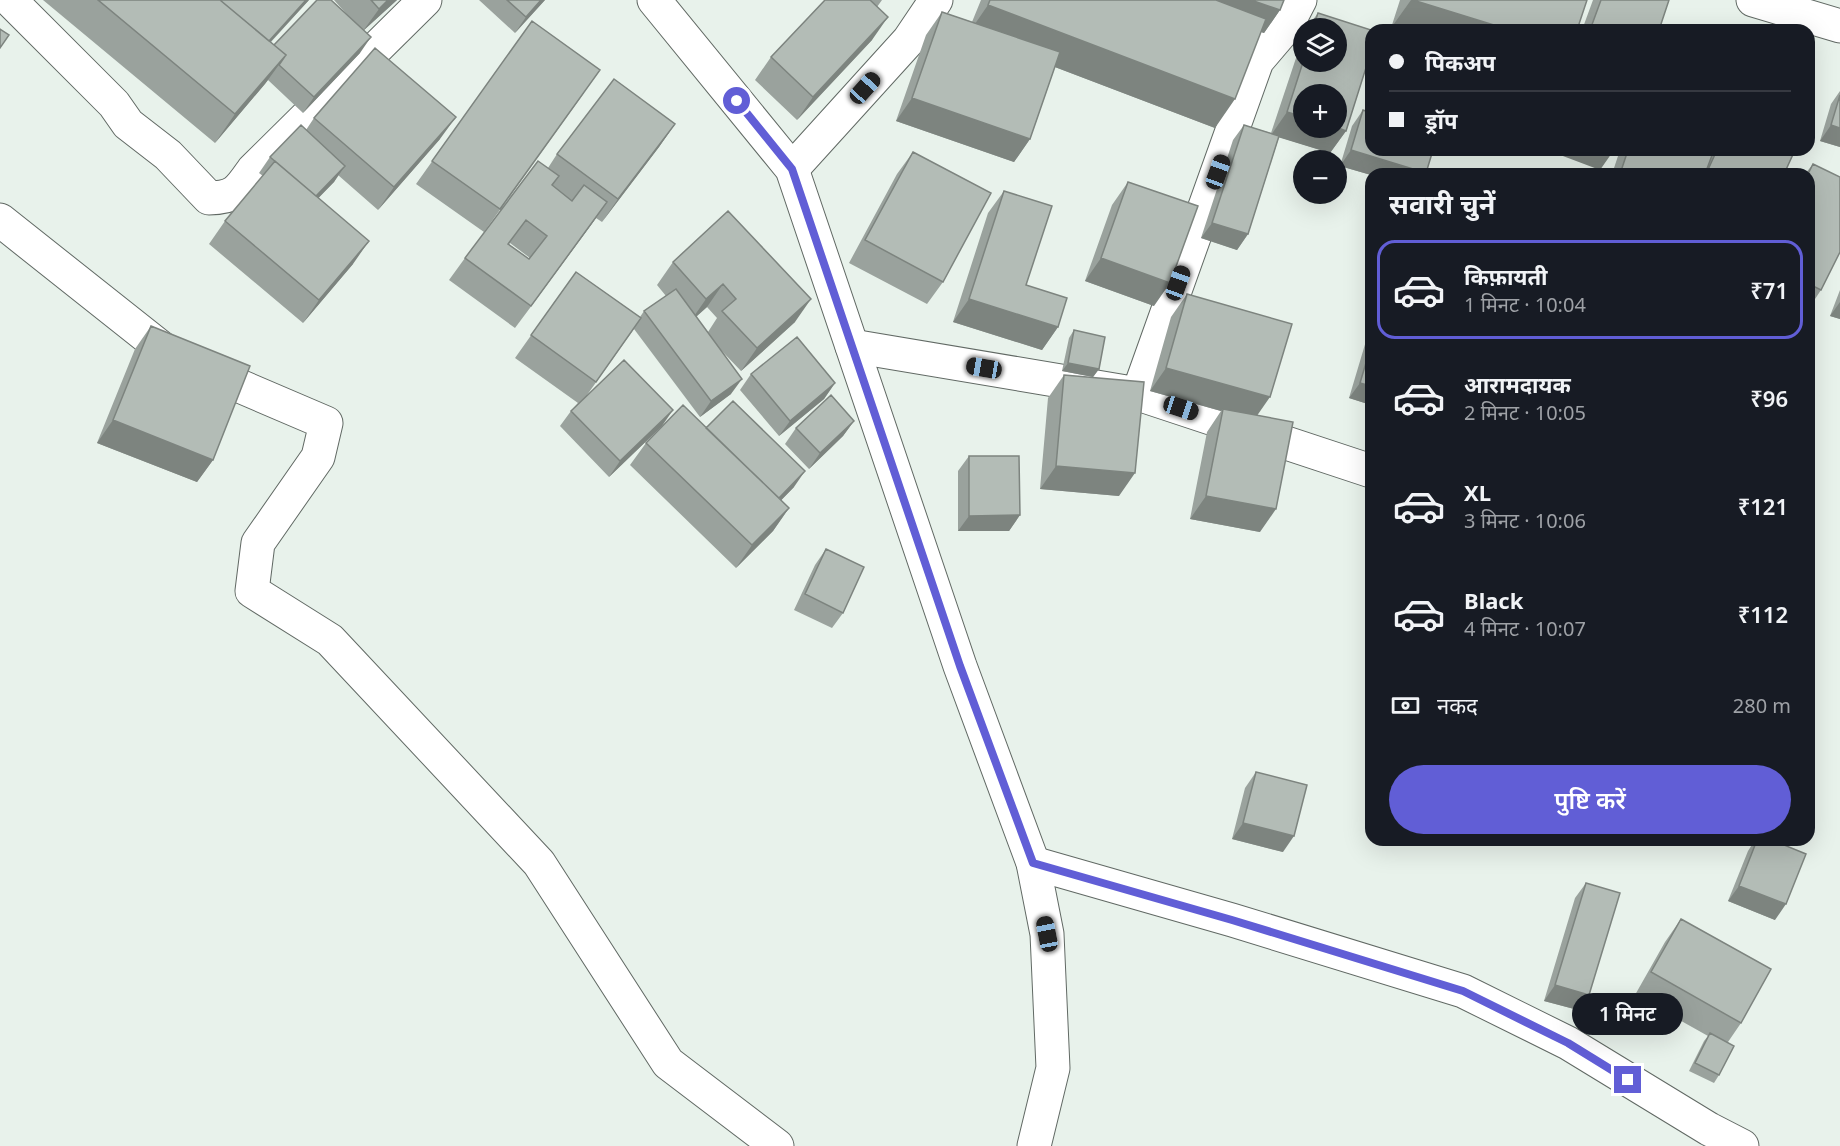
<!DOCTYPE html>
<html lang="hi">
<head>
<meta charset="utf-8">
<style>
  body { margin:0; font-family:"Noto Sans","Noto Sans Devanagari",sans-serif; background:#242831; color:#f1f3f6; height:100vh; display:flex; flex-direction:column; font-size:22px; white-space:nowrap }
  * { box-sizing:border-box; margin:0 }
  p { font-size:20px; color:#9ea1a6 }
  .icon { flex:none; width:33px; height:33px; fill:none; stroke:currentColor; stroke-width:2; stroke-linecap:round; stroke-linejoin:round }
  .map { position:relative; flex:1; overflow:hidden }
  .side { position:absolute; left:1365px; top:168px; width:450px; height:678px; display:flex; flex-direction:column; background:#171b24; border-radius:18px; box-shadow:0 6px 24px #0002 }
  .side>* { flex:none }
  .hud { position:absolute; left:1365px; top:24px; width:450px; height:132px; border-radius:18px; box-shadow:0 6px 24px #0002; display:grid; align-content:center; height:132px; padding:0 24px; background:#171b24 }
  .controls { position:absolute; left:1293px; top:18px; display:grid; gap:12px }
  .controls a { display:grid; place-items:center; width:54px; height:54px; border-radius:50%; background:#171b24; box-shadow:0 6px 24px #0002; font-size:30px }
  .end { position:absolute; width:27px; height:27px; margin:-14px; border:8px solid #615ed6; background:#fff; box-shadow:0 0 0 3px #fff }
  .from { border-radius:50% }
  .bubble { position:absolute; height:42px; border-radius:21px; background:#171b24; box-shadow:0 6px 24px #0002; font-size:20px; font-weight:600; line-height:42px; text-align:center }
  .car { position:absolute; width:18px; height:36px; margin:-18px -9px; border-radius:8px; box-shadow:0 0 4px 2px #0007; background:linear-gradient(#222 24%,#8ab4d8 0 40%,#222 0 76%,#8ab4d8 0 86%,#222 0) }
  .hud b { display:flex; align-items:center; gap:21px; height:57px; font-size:22px }
  .hud b+b { border-top:2px solid #363941 }
  .hud i { width:15px; height:15px; background:#f1f3f6 }
  ul { padding:0; list-style:none }
  li { display:flex; align-items:center; gap:18px; height:99px; margin:0 12px 9px; padding:0 12px; border:3px solid transparent; border-radius:18px }
  li div { flex:1 }
  li b { display:block; font-size:22px }
  li em { font-style:normal; font-weight:600 }
  li.selected { border-color:#615ed6 }
  li>.icon { width:54px; height:54px; stroke-width:1.5 }
  h2 { padding:0 24px; font-size:27px; line-height:72px }
  .pay { display:flex; align-items:center; gap:15px; height:66px; padding:0 24px; font-size:22px }
  .pay p { margin-inline-start:auto }
  .button { display:flex; gap:12px; margin-top:auto; padding:12px 24px }
  .button a { flex:1; height:69px; border-radius:36px; background:#615ed6; color:#fff; font-size:24px; font-weight:600; line-height:69px; text-align:center }
  .map>svg:first-child { display:block }
  .lines { fill:none; stroke-linecap:round; stroke-linejoin:round }
  .street-casing { stroke:#616964; stroke-width:35 }
  .secondary-casing { stroke:#616964; stroke-width:35 }
  .street { stroke:#fff; stroke-width:33 }
  .secondary { stroke:#fff; stroke-width:33 }
  .wall { fill:#9aa29d; fill-rule:evenodd }
  .shaded-wall { fill:#7d847f }
  .building { fill:#b3bcb6; stroke:#7d847f; stroke-width:1.5; fill-rule:evenodd }
  .route { stroke:#615ed6; stroke-width:8 }
</style>
</head>
<body>
<div class="map">
<svg width="1840" height="1146" viewBox="0 0 1840 1146">
  <rect width="100%" height="100%" fill="#e8f2eb"/>
  <g class="lines">
    <g class="street-casing">
      <path id="street" d="M 10,0 L 114,104 L 128,124 L 168,155 L 209,198 C 235,198 239,190 253,170 L 425,0
        M 1753,0 L 1840,26
        M 792,169 L 909,40 L 936,0
        M 0,220 L 174,358 L 326,423 L 318,457 L 258,543 L 252,591 L 330,640 L 539,863 L 668,1063 L 777,1146
        M 852,346 L 1138,394 L 1371,471
        M 1138,394 L 1257,61 L 1286,27 L 1300,0
        M 1033,863 L 1232,920 L 1463,991 L 1568,1043 L 1709,1129 L 1742,1146"/>
    </g>
    <g class="secondary-casing">
      <path id="secondary" d="M 654,0 L 792,169 L 960,666 L 1033,863 L 1047,934 L 1053,1068 L 1034,1146"/>
    </g>
    <use href="#street" class="street"/>
    <use href="#secondary" class="secondary"/>
  </g>
  <path class="wall" d="M 43,0 L 309,0 L 271,42 L 274,45 L 352,20 L 334,0 L 397,0 L 364,30 L 360,53 L 303,113 L 268,80 L 215,143 Z
    M 479,0 L 545,0 L 515,33 Z
    M 825,0 L 882,0 L 877,7 L 872,40 L 797,120 L 755,80 L 771,57 Z
    M 981,0 L 1284,0 L 1280,10 L 1264,33 L 1261,32 L 1215,128 L 1055,67 L 1030,139 L 1014,162 L 896,121 L 926,35 L 942,12 L 972,22 Z
    M 1400,0 L 1587,0 L 1391,28 Z
    M 1593,0 L 1669,0 L 1659,30 L 1582,30 Z
    M 1318,13 L 1371,30 L 1371,52 L 1346,131 L 1330,153 L 1279,137 L 1248,234 L 1237,250 L 1201,238 L 1233,140 L 1244,125 L 1271,133 L 1304,34 L 1304,62 L 1336,62 L 1336,28 L 1307,28 ZM 1304,94 L 1336,94 L 1336,128 L 1304,128 Z
    M 532,21 L 584,93 L 484,232 L 416,184 Z
    M 1840,91 L 1840,147 L 1820,141 L 1831,104 Z
    M 1363,110 L 1426,173 L 1428,174 L 1371,174 L 1371,175 L 1340,166 L 1352,126 Z
    M 314,118 L 440,139 L 378,210 L 338,175 L 334,182 L 318,198 L 353,264 L 303,323 L 209,244 L 225,221 L 263,176 L 259,173 L 270,157 L 306,130 Z
    M 675,124 L 659,147 L 602,222 L 596,218 L 515,328 L 449,280 L 465,258 L 548,168 L 557,154 ZM 510,243 L 530,258 L 529,259 L 509,244 Z
    M 1620,150 L 1795,150 L 1784,174 L 1612,174 Z
    M 913,152 L 943,282 L 927,304 L 849,263 L 897,174 Z
    M 1813,164 L 1821,290 L 1809,308 L 1809,174 L 1805,174 Z
    M 1128,182 L 1154,306 L 1085,281 L 1112,205 Z
    M 1004,191 L 1026,285 L 1058,327 L 1042,350 L 953,322 L 988,213 Z
    M 728,211 L 795,322 L 741,371 L 719,348 L 731,394 L 700,417 L 634,329 L 587,395 L 662,426 L 609,477 L 560,426 L 571,411 L 578,403 L 515,358 L 576,272 L 640,317 L 644,311 L 666,296 L 657,285 L 673,262 ZM 707,307 L 717,318 L 708,332 L 696,317 Z
    M 1840,290 L 1840,319 L 1830,316 Z
    M 1187,294 L 1258,416 L 1260,532 L 1190,519 L 1207,432 L 1221,411 L 1150,391 L 1171,317 Z
    M 151,326 L 213,460 L 197,482 L 97,443 L 135,349 Z
    M 1074,330 L 1099,369 L 1093,377 L 1062,371 L 1069,338 Z
    M 1371,334 L 1371,405 L 1349,398 L 1366,341 Z
    M 751,374 L 835,383 L 824,399 L 779,436 L 740,390 Z
    M 1064,375 L 1119,496 L 1040,489 L 1048,398 Z
    M 854,421 L 843,436 L 809,469 L 785,444 L 796,428 Z
    M 706,428 L 794,487 L 781,500 L 789,508 L 773,531 L 736,568 L 630,465 L 646,443 Z
    M 969,456 L 1020,515 L 1009,531 L 958,531 L 958,471 Z
    M 826,549 L 843,613 L 832,628 L 794,610 L 815,565 Z
    M 1256,772 L 1283,852 L 1232,839 L 1245,788 Z
    M 1755,840 L 1772,840 L 1775,920 L 1728,901 L 1748,851 Z
    M 1586,883 L 1578,1010 L 1544,1001 L 1575,898 Z
    M 1681,919 L 1741,1023 L 1728,1042 L 1719,1075 L 1714,1083 L 1689,1071 L 1704,1041 L 1708,1036 L 1635,995 L 1665,942 Z"/>
  <path class="shaded-wall" d="M 306,0 L 309,0 L 252,62 L 263,47 Z
    M 388,0 L 397,0 L 363,31 L 379,9 Z
    M 541,0 L 545,0 L 515,33 L 526,17 Z
    M 1171,0 L 1251,0 L 1280,10 L 1264,33 Z
    M 1411,0 L 1413,0 L 1510,30 L 1396,30 L 1391,28 Z
    M 988,5 L 1235,99 L 1215,128 L 968,34 Z
    M 888,17 L 872,40 L 797,120 L 813,97 Z
    M 371,37 L 360,53 L 303,113 L 314,97 Z
    M 286,55 L 265,84 L 215,143 L 235,114 Z
    M 912,98 L 1030,139 L 1014,162 L 896,121 Z
    M 1287,112 L 1304,117 L 1304,128 L 1336,127 L 1346,131 L 1330,153 L 1271,135 Z
    M 456,117 L 440,139 L 378,210 L 394,187 Z
    M 675,124 L 659,147 L 602,222 L 618,199 Z
    M 1831,125 L 1840,128 L 1840,147 L 1820,141 Z
    M 1351,150 L 1424,173 L 1422,174 L 1371,174 L 1371,175 L 1340,166 Z
    M 1547,150 L 1614,150 L 1600,170 Z
    M 345,166 L 334,182 L 303,214 L 314,198 Z
    M 607,202 L 591,225 L 515,328 L 531,306 Z
    M 1212,223 L 1248,234 L 1237,250 L 1201,238 Z
    M 369,241 L 353,264 L 303,323 L 319,300 Z
    M 1101,258 L 1170,283 L 1154,306 L 1085,281 Z
    M 723,284 L 707,307 L 690,322 L 706,299 Z
    M 811,299 L 795,322 L 741,371 L 757,348 Z
    M 969,299 L 1058,327 L 1042,350 L 953,322 Z
    M 1840,302 L 1840,319 L 1830,316 Z
    M 1068,363 L 1099,369 L 1093,377 L 1062,371 Z
    M 1166,368 L 1270,397 L 1254,420 L 1223,409 L 1221,411 L 1150,391 Z
    M 742,379 L 731,394 L 700,417 L 711,401 Z
    M 835,383 L 824,399 L 779,436 L 790,421 Z
    M 1360,383 L 1371,386 L 1371,405 L 1349,398 Z
    M 673,410 L 662,426 L 609,477 L 620,461 Z
    M 113,420 L 213,460 L 197,482 L 97,443 Z
    M 854,421 L 843,436 L 809,469 L 820,453 Z
    M 1056,466 L 1135,473 L 1119,496 L 1040,489 Z
    M 805,471 L 794,487 L 765,517 L 776,501 Z
    M 1206,496 L 1276,509 L 1260,532 L 1190,519 Z
    M 789,508 L 773,531 L 736,568 L 752,545 Z
    M 1020,515 L 1009,531 L 958,531 L 969,516 Z
    M 1243,823 L 1294,836 L 1283,852 L 1232,839 Z
    M 1628,840 L 1643,840 L 1639,845 Z
    M 1739,886 L 1786,904 L 1775,920 L 1728,901 Z
    M 1555,985 L 1589,995 L 1578,1010 L 1544,1001 Z"/>
  <path class="building" d="M 98,0 L 220,0 L 286,55 L 235,114 Z
    M 220,0 L 306,0 L 269,41 Z
    M 317,0 L 331,0 L 371,37 L 314,97 L 279,65 L 286,55 L 274,45 Z
    M 371,0 L 388,0 L 379,9 Z
    M 507,0 L 541,0 L 526,17 Z
    M 825,0 L 870,0 L 888,17 L 813,97 L 771,57 Z
    M 990,0 L 1216,0 L 1266,19 L 1235,99 L 988,5 Z
    M 1251,0 L 1284,0 L 1280,10 Z
    M 1413,0 L 1587,0 L 1577,30 L 1510,30 Z
    M 1601,0 L 1669,0 L 1659,30 L 1590,30 Z
    M 942,12 L 1060,52 L 1030,139 L 912,98 Z
    M 1318,13 L 1371,30 L 1371,52 L 1346,131 L 1336,127 L 1336,94 L 1304,94 L 1304,117 L 1287,112 L 1304,59 L 1304,62 L 1336,62 L 1336,28 L 1313,28 Z
    M 532,21 L 600,70 L 500,209 L 432,161 Z
    M 0,29 L 9,35 L 0,48 Z
    M 375,48 L 456,117 L 394,187 L 314,118 Z
    M 614,79 L 675,124 L 618,199 L 557,154 Z
    M 1840,95 L 1840,128 L 1831,125 Z
    M 1363,110 L 1371,113 L 1371,150 L 1433,150 L 1426,173 L 1351,150 Z
    M 301,125 L 345,166 L 316,196 L 270,157 Z
    M 1244,125 L 1279,136 L 1248,234 L 1212,223 Z
    M 1628,150 L 1714,150 L 1705,174 L 1620,174 Z
    M 1717,150 L 1795,150 L 1784,174 L 1706,174 Z
    M 913,152 L 991,193 L 943,282 L 865,240 Z
    M 275,161 L 369,241 L 319,300 L 225,221 Z
    M 538,161 L 559,176 L 552,185 L 572,201 L 584,185 L 607,202 L 531,306 L 465,258 ZM 526,220 L 547,236 L 529,259 L 508,244 Z
    M 1813,164 L 1840,177 L 1840,252 L 1821,290 L 1809,284 L 1809,174 L 1808,174 Z
    M 1128,182 L 1198,206 L 1170,283 L 1101,258 Z
    M 1004,191 L 1052,206 L 1026,285 L 1067,298 L 1058,327 L 969,299 Z
    M 728,211 L 811,299 L 757,348 L 722,311 L 736,299 L 723,284 L 706,299 L 673,262 Z
    M 576,272 L 641,318 L 596,382 L 531,335 Z
    M 676,289 L 742,379 L 711,401 L 644,311 Z
    M 1187,294 L 1292,324 L 1270,397 L 1166,368 Z
    M 151,326 L 250,366 L 213,460 L 113,420 Z
    M 1074,330 L 1105,337 L 1099,369 L 1068,363 Z
    M 797,337 L 835,383 L 790,421 L 751,374 Z
    M 1371,346 L 1371,386 L 1360,383 Z
    M 624,360 L 673,410 L 620,461 L 571,411 Z
    M 1064,375 L 1144,382 L 1135,473 L 1056,466 Z
    M 831,395 L 854,421 L 820,453 L 796,428 Z
    M 733,401 L 805,471 L 779,498 L 706,428 Z
    M 683,405 L 789,508 L 752,545 L 646,443 Z
    M 1223,409 L 1293,422 L 1276,509 L 1206,496 Z
    M 969,456 L 1019,456 L 1020,515 L 969,516 Z
    M 826,549 L 864,567 L 843,613 L 805,594 Z
    M 1256,772 L 1307,785 L 1294,836 L 1243,823 Z
    M 1757,840 L 1772,840 L 1806,854 L 1786,904 L 1739,886 Z
    M 1586,883 L 1620,893 L 1589,995 L 1555,985 Z
    M 1681,919 L 1771,969 L 1741,1023 L 1651,972 Z
    M 1710,1033 L 1734,1046 L 1719,1075 L 1695,1063 Z"/>
  <g class="lines">
    <path class="route" d="M 737,101 L 792,169 L 960,666 L 1033,863 L 1232,920 L 1463,991 L 1568,1043 L 1628,1080"/>
  </g>
</svg>
<div class="controls">
<a><svg class="icon" aria-label="layers" viewBox="0 0 24 24"><path d="M12 4l9 5-9 5-9-5zM3 14l9 5 9-5"/></svg></a>
<a>+</a>
<a>−</a>
</div>
<i class="end from" style="left:737px;top:101px"></i>
<i class="end" style="left:1628px;top:1080px"></i>
<div class="bubble" style="left:1572px;top:993px;width:111px">1 मिनट</div>
<i class="car" style="left:865px;top:88px;rotate:42deg"></i>
<i class="car" style="left:1218px;top:172px;rotate:20deg"></i>
<i class="car" style="left:1178px;top:283px;rotate:20deg"></i>
<i class="car" style="left:984px;top:368px;rotate:280deg"></i>
<i class="car" style="left:1181px;top:408px;rotate:108deg"></i>
<i class="car" style="left:1047px;top:934px;rotate:349deg"></i>
<div class="hud">
<b><i class="from"></i>पिकअप</b>
<b><i></i>ड्रॉप</b>
</div>
<section class="side">
<h2>सवारी चुनें</h2>
<ul>
<li class="selected"><svg class="icon" aria-label="car" viewBox="0 0 24 24"><path d="M5 17H2v-5l4-1 3-4h7l3 4 3 1v5h-3M9 17h6M6 11h13"/><circle cx="7" cy="17" r="2"/><circle cx="17" cy="17" r="2"/></svg><div><b>किफ़ायती</b><p>1 मिनट · 10:04</p></div><em>₹71</em></li>
<li><svg class="icon" aria-label="car" viewBox="0 0 24 24"><path d="M5 17H2v-5l4-1 3-4h7l3 4 3 1v5h-3M9 17h6M6 11h13"/><circle cx="7" cy="17" r="2"/><circle cx="17" cy="17" r="2"/></svg><div><b>आरामदायक</b><p>2 मिनट · 10:05</p></div><em>₹96</em></li>
<li><svg class="icon" aria-label="car" viewBox="0 0 24 24"><path d="M5 17H2v-5l4-1 3-4h7l3 4 3 1v5h-3M9 17h6M6 11h13"/><circle cx="7" cy="17" r="2"/><circle cx="17" cy="17" r="2"/></svg><div><b>XL</b><p>3 मिनट · 10:06</p></div><em>₹121</em></li>
<li><svg class="icon" aria-label="car" viewBox="0 0 24 24"><path d="M5 17H2v-5l4-1 3-4h7l3 4 3 1v5h-3M9 17h6M6 11h13"/><circle cx="7" cy="17" r="2"/><circle cx="17" cy="17" r="2"/></svg><div><b>Black</b><p>4 मिनट · 10:07</p></div><em>₹112</em></li>
</ul>
<div class="pay"><svg class="icon" aria-label="cash" viewBox="0 0 24 24"><path d="M3 7h18v10H3z"/><circle cx="12" cy="12" r="2"/></svg>नकद<p>280 m</p></div>
<div class="button"><a>पुष्टि करें</a></div>
</section>
</div>
</body>
</html>
